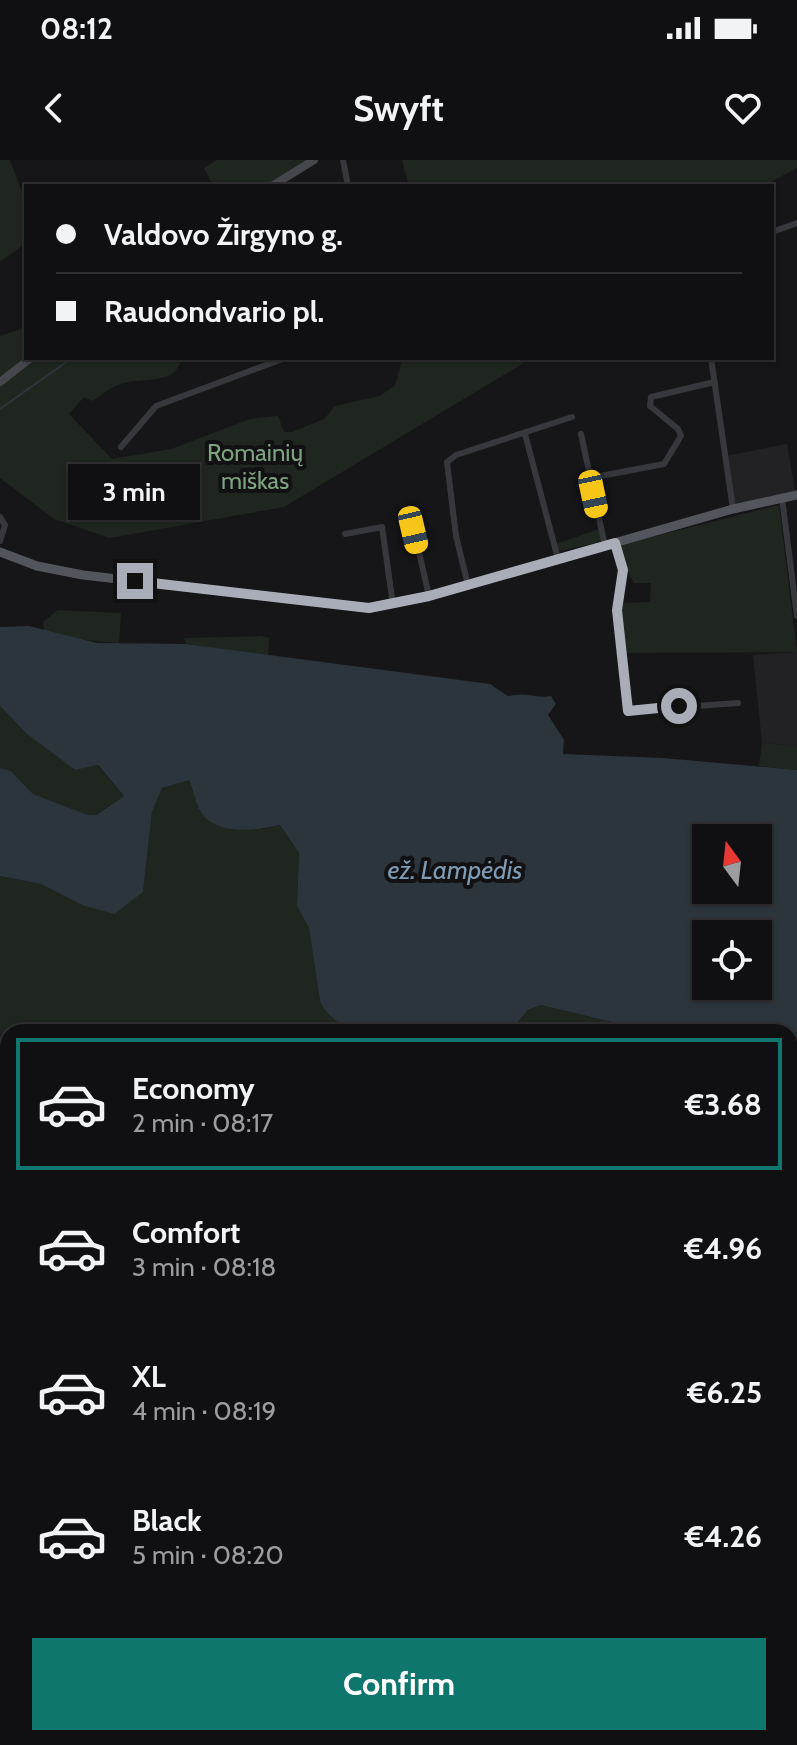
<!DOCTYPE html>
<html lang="en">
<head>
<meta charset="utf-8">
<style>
  body { margin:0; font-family:Cabin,sans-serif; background:#19191b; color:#f1f3f6; height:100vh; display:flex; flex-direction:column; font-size:30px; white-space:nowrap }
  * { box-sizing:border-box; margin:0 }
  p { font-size:26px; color:#9c9d9f }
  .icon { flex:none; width:44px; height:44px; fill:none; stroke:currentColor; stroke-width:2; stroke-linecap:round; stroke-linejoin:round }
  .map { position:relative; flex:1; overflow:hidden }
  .drawer { position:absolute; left:0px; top:864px; width:798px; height:722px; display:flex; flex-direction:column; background:#101012; border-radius:24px 24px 0 0; box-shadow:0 2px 6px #0004,0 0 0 2px #303032 }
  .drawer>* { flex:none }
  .banner { position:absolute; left:24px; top:24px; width:750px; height:176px; border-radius:0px; box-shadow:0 2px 6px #0004,0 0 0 2px #303032; display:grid; align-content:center; height:176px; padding:0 32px; background:#101012 }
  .needle { width:52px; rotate:345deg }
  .controls { position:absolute; left:692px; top:664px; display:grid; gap:16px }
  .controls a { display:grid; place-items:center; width:80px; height:80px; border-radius:0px; background:#101012; box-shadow:0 2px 6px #0004,0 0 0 2px #303032; font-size:40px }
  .end { position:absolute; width:36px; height:36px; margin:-18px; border:10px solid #a8adb8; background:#111; box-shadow:0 0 0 4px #111 }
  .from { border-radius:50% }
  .bubble { position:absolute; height:56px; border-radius:0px; background:#101012; box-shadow:0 2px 6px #0004,0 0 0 2px #303032; font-size:26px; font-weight:800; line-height:56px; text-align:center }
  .car { position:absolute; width:24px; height:48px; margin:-24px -12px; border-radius:10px; box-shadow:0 0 6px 2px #0007; background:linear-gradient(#f5c518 24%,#345 0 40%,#f5c518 0 76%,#345 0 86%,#f5c518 0) }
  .banner b { display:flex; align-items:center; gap:28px; height:76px; font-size:30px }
  .banner b+b { border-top:2px solid #303032 }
  .banner i { width:20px; height:20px; background:#f1f3f6 }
  ul { padding:14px 0 0; list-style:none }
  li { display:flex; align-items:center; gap:24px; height:132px; margin:0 16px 12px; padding:0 16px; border:4px solid transparent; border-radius:0px }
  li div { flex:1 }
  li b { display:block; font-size:30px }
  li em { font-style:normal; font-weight:800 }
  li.current { border-color:#0f766e }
  li>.icon { width:72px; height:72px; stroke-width:1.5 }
  .cta { display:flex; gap:16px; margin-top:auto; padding:16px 32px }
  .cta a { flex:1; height:92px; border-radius:0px; background:#0f766e; color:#fff; font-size:32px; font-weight:800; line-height:92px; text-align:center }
  .status { display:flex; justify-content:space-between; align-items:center; height:56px; padding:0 40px; background:#101012; direction:ltr }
  .status svg { height:22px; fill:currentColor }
  header { display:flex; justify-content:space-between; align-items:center; height:104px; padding:0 32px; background:#101012; font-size:36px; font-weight:800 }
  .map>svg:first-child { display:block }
  .built { fill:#222225 }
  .green { fill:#1e261f }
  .water { fill:#2c353c; fill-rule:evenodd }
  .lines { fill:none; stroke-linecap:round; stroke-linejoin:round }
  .stream { stroke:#2c353c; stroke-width:2 }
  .street { stroke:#37383d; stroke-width:6 }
  .secondary { stroke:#45474d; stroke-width:8 }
  .primary { stroke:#53555c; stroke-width:9 }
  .route { stroke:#a8adb8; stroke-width:10 }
  .labels { text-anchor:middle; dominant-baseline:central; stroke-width:8; stroke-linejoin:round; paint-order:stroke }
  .park-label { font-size:24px; fill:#7fa381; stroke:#111113 }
  .water-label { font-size:26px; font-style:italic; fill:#7f9bb3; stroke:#111113 }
</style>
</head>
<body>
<div class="status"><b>08:12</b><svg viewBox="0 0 49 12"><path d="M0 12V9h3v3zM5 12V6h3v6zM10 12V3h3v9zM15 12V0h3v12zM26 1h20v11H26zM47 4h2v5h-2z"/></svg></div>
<header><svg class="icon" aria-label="back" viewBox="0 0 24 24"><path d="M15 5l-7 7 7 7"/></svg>Swyft<svg class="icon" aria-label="heart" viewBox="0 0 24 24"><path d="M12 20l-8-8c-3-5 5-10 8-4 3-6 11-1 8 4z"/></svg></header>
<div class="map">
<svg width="797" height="1585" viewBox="0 0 797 1585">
  <rect width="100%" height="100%" fill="#161618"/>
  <path class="built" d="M 787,284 L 795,331 L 733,344 L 726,296 Z
    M 797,492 L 797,586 L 762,583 L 753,495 Z"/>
  <path class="green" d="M 0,0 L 10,0 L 26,43 L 26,83 L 0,102 Z
    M 217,0 L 307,0 L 266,26 L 213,26 L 204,8 Z
    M 402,0 L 797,0 L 797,8 L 763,26 L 409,26 Z
    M 26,167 L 26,198 L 0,218 L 0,176 Z
    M 39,198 L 182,198 C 175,227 143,216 121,224 C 111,227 101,235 93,241 L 84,237 L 69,254 L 112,299 L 171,289 L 250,259 L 278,256 L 284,272 L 292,272 L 324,259 L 335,246 L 380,236 L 395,225 L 403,198 L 532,198 L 284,347 L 110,378 L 54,359 L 0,318 L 0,226 Z
    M 779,345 L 797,492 L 624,493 L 619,443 L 650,442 L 651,423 L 634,423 L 624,405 L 620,385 Z
    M 599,369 L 601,380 L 597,383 L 559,391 L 556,384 Z
    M 58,450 L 121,453 L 119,483 L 74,479 L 44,470 L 43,462 Z
    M 261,476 L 269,478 L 268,496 L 186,484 L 184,478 Z
    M 0,546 L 27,574 L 75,610 L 97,605 L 124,636 L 95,655 L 88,655 L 33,634 L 11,611 L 0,608 Z
    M 762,583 L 797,586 L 797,610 L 759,606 Z
    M 189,619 L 200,652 L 264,669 L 280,665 L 299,693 L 297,746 L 309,768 L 320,841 C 327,859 345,864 362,872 L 8,872 L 8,1020 L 0,1020 L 0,716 L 41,724 L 82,745 L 143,732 L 152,652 L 162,628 Z
    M 541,845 L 654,872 L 509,872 L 528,850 Z
    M 790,912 L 797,914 L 797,1312 L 790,1311 Z
    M 0,1223 L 8,1228 L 8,1293 L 0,1288 Z
    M 0,1400 L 8,1413 L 8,1578 L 134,1578 L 134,1585 L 0,1585 Z
    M 790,1487 L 797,1495 L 797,1540 L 790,1539 Z
    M 790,1548 L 797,1549 L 797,1585 L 319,1585 L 319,1578 L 790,1578 Z"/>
  <path class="water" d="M 29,466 L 97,483 L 186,484 L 490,524 L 508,536 C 528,532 538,539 551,536 L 556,544 L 548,555 L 564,580 L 563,594 L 663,598 L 797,610 L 797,914 L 790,912 L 790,872 L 654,872 L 541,845 L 528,850 L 509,872 C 462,872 411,878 364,872 C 347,870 326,857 320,841 L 309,768 L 297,746 L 299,693 L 280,665 C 255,671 213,676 199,649 C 195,640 193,629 189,620 L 162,628 L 152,652 L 143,732 L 114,754 L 82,745 L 41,724 L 0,716 L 0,608 L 11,611 L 33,634 L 88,655 L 96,655 L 124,636 L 98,605 L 75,610 L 27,574 L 0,546 L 0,467 ZM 706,678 L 758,678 L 758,730 L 706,730 ZM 706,774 L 758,774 L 758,826 L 706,826 Z
    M 0,1020 L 8,1020 L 8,1185 L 0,1180 Z
    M 790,1311 L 797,1312 L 797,1471 L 790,1467 Z"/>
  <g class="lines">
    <path class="stream" d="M 0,249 L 72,198"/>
    <path class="street" d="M 343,0 L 348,26
      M 772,72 L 797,63
      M 711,198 L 733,349
      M 525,274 L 558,399
      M 581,274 L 605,386
      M 121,287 L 156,246 L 285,198
      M 590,318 L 664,304 L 681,276 L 678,269 L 650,246 L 651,237 L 715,222
      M 782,338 L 797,456
      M 409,348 L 429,436
      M 0,357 L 5,365 L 0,381
      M 345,374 L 382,367 L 393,445
      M 615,383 L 623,410 L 617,450 L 628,551 L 738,543
      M 468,425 L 456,376 L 447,302 L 456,295 L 572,257
      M 0,1221 L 8,1225
      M 0,1471 L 8,1477
      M 790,1545 L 797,1546"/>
    <path class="secondary" d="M 272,26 L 314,0
      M 0,222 L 31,198"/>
    <path class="primary" d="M 0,392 L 37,406 L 83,415 L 369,448 L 429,436 L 733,349 L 797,335"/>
  </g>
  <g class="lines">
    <path class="route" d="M 135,421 L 369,448 L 429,436 L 615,383 L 623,410 L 617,450 L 628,551 L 679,546"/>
  </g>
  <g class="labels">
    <g class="park-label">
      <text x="255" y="292">Romainių<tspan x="255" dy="28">miškas</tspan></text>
    </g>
    <g class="water-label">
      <text x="455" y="710">ež. Lampėdis</text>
    </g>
  </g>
</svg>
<div class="controls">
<a><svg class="needle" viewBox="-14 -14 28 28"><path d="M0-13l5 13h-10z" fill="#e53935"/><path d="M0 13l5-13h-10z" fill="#9c9d9f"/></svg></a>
<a><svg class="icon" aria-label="locate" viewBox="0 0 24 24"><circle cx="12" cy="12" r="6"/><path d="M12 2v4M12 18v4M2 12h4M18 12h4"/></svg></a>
</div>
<i class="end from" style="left:679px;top:546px"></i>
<i class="end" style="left:135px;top:421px"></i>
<div class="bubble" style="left:68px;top:304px;width:132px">3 min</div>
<i class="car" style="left:593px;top:334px;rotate:168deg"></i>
<i class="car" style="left:413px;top:370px;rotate:167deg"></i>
<div class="banner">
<b><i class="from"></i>Valdovo Žirgyno g.</b>
<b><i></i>Raudondvario pl.</b>
</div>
<section class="drawer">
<ul>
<li class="current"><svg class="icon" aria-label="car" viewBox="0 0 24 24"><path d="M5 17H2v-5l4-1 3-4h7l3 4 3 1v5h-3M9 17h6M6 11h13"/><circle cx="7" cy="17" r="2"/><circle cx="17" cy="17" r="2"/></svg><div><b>Economy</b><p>2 min · 08:17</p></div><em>€3.68</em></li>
<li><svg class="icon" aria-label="car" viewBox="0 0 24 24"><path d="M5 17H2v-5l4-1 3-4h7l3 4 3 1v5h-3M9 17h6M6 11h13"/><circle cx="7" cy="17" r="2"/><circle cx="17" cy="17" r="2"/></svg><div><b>Comfort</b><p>3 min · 08:18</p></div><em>€4.96</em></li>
<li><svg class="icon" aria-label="car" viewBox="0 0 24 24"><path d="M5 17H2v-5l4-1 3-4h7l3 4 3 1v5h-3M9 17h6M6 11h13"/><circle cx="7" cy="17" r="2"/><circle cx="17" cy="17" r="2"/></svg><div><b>XL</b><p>4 min · 08:19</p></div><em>€6.25</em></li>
<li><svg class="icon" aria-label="car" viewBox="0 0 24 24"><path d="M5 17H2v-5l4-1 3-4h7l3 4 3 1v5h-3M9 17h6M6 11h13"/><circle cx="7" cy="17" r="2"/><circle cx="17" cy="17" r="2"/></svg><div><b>Black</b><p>5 min · 08:20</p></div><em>€4.26</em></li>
</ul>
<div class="cta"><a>Confirm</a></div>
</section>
</div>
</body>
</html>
